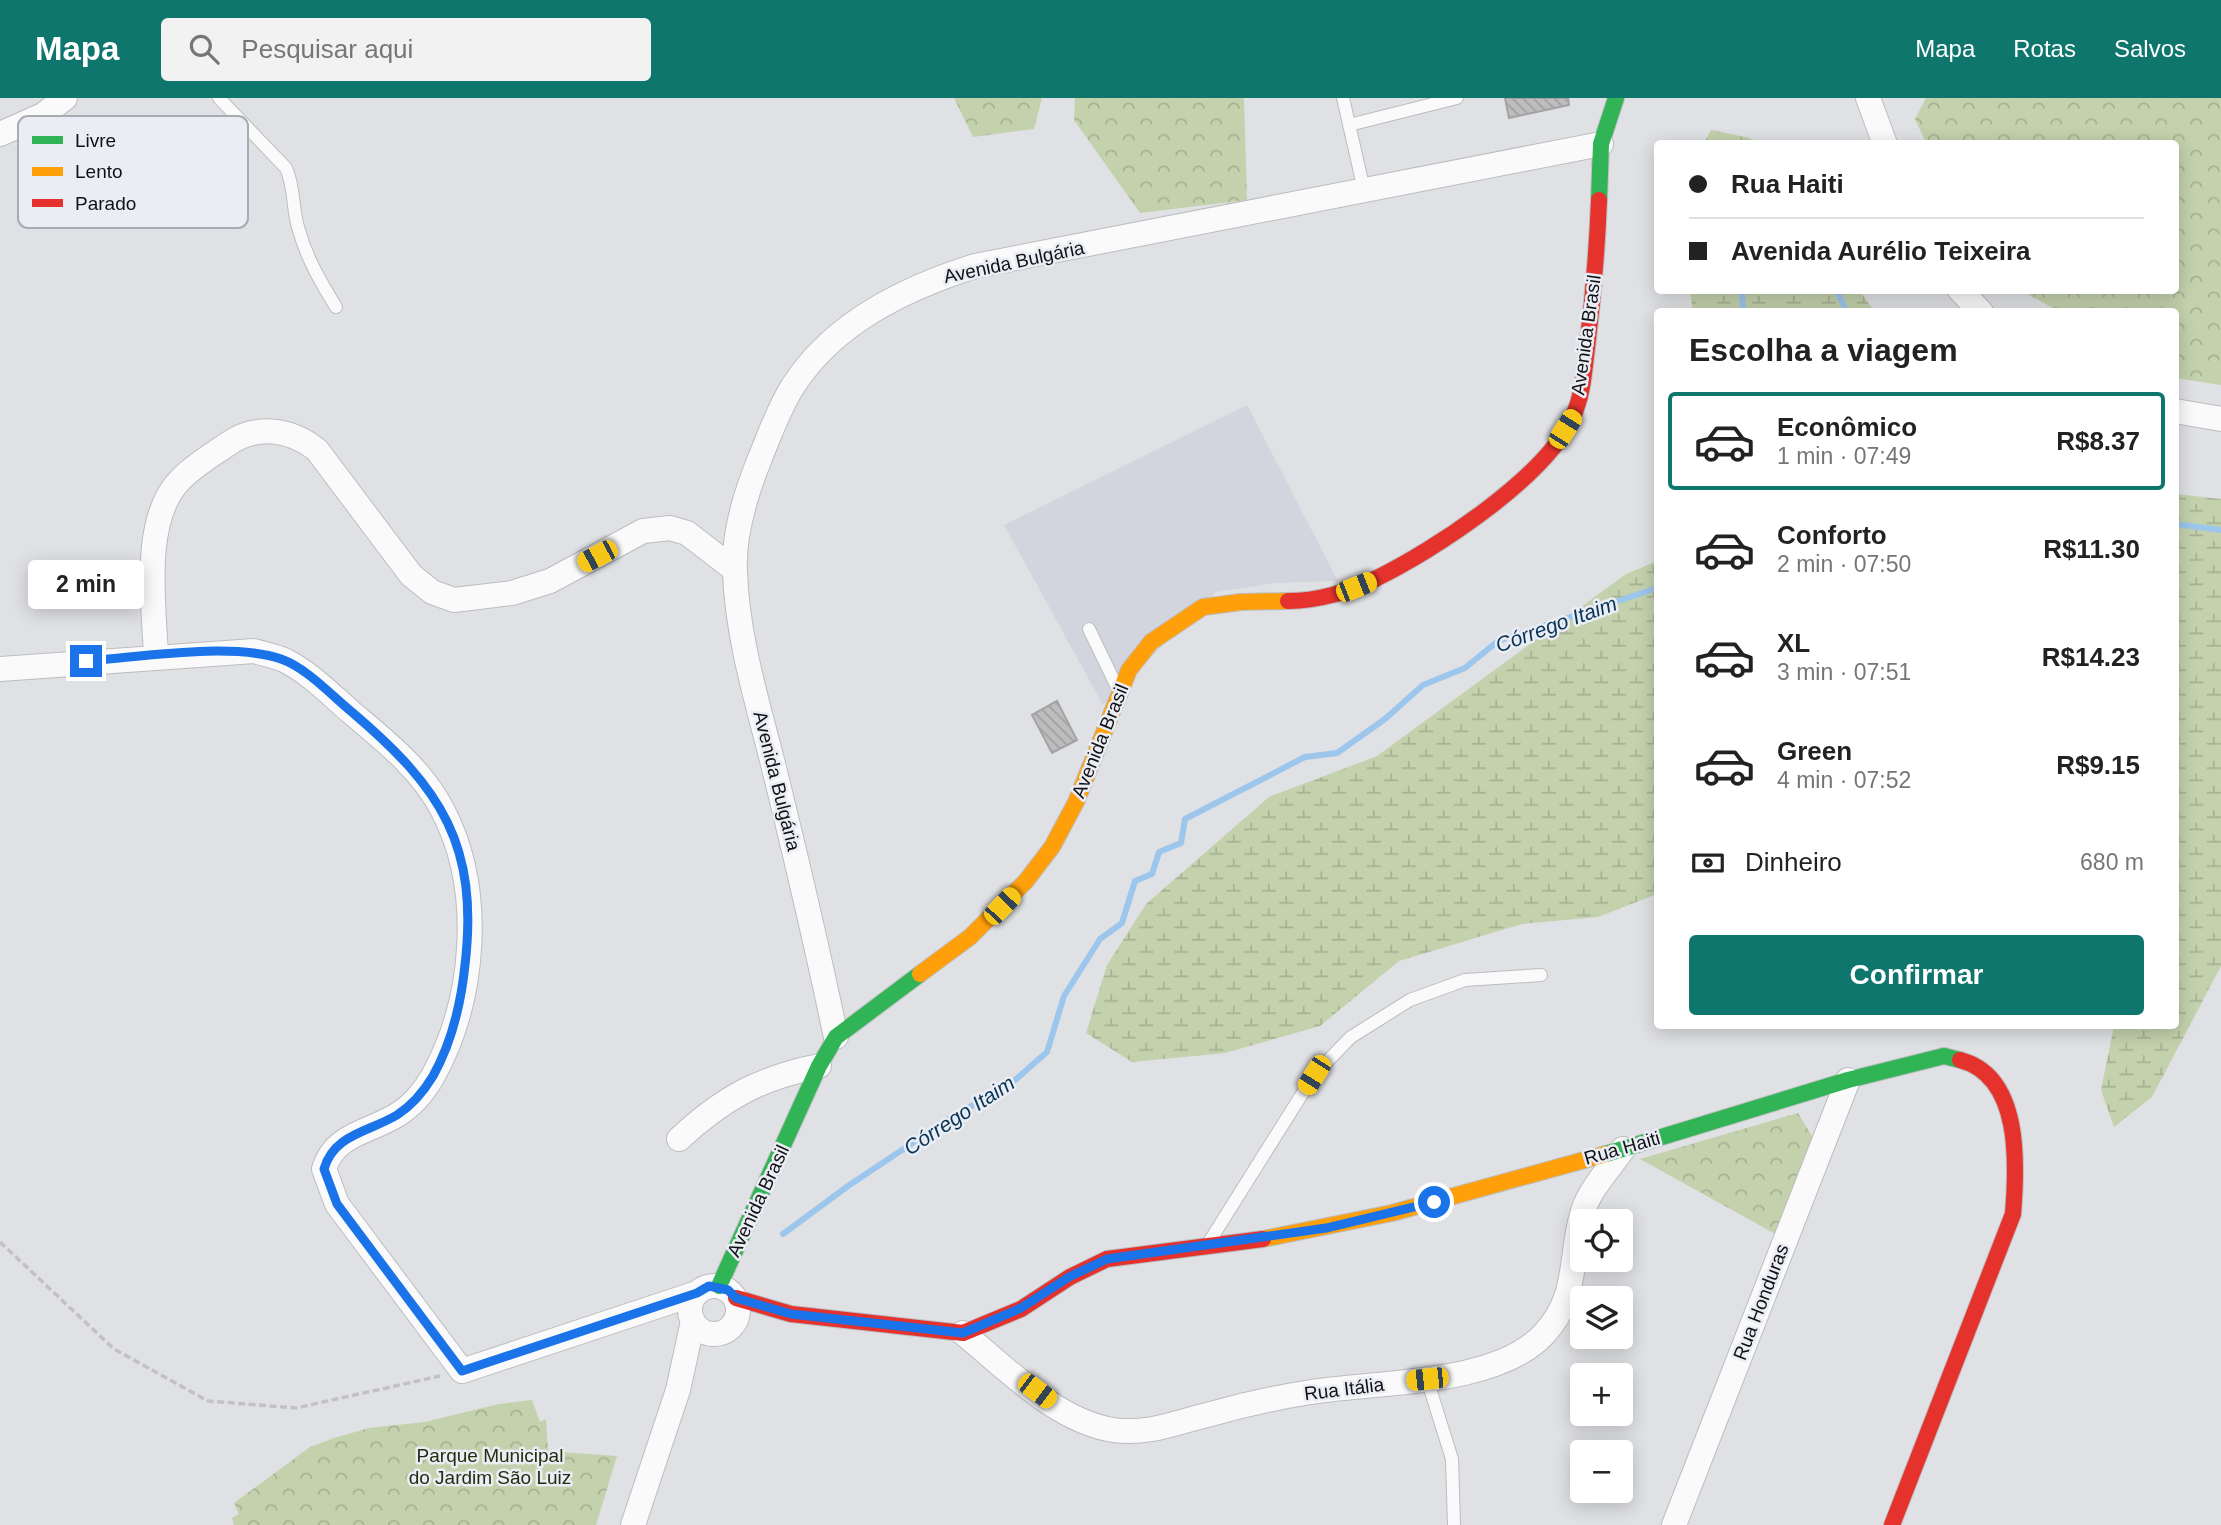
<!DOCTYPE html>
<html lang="pt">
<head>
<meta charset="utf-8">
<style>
  body { margin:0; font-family:Arial,sans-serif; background:#f2f2f2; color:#222; height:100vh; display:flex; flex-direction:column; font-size:26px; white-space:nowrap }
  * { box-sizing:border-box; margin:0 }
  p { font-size:23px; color:#767676 }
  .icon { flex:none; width:38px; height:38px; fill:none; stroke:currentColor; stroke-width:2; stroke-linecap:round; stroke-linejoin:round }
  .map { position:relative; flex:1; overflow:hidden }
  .sheet { position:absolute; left:1654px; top:210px; width:525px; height:721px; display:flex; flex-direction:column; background:#fff; border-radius:7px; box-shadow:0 4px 18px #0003 }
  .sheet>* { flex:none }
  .guide { position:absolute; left:1654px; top:42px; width:525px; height:154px; border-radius:7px; box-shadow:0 4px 18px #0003; display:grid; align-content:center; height:154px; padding:0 35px; background:#fff }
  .tools { position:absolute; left:1570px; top:1111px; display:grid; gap:14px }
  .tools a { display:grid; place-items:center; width:63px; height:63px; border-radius:7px; background:#fff; box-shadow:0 4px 18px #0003; font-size:35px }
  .end { position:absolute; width:32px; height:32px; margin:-16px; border:9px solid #1a73e8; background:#fff; box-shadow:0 0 0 4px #fff }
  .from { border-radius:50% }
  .bubble { position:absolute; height:49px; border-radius:7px; background:#fff; box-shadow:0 4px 18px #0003; font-size:23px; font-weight:700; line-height:49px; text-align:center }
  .car { position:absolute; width:21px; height:42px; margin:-21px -10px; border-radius:9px; box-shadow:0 0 5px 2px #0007; background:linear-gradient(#f5c518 24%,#345 0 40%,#f5c518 0 76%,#345 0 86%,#f5c518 0) }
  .guide b { display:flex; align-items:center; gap:24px; height:66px; font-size:26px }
  .guide b+b { border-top:2px solid #e0e0e0 }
  .guide i { width:18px; height:18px; background:#222 }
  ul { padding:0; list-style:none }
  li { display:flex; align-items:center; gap:21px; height:98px; margin:0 14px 10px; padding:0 21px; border:4px solid transparent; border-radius:7px }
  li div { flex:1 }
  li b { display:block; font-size:26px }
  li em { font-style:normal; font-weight:700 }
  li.selected { border-color:#0f766e }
  li>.icon { width:63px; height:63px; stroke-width:1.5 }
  h2 { padding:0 35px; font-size:32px; line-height:84px }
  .pay { display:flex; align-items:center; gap:18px; height:77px; padding:0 35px; font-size:26px }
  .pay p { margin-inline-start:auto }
  .primary-button { display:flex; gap:14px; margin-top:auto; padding:14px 35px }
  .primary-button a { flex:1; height:80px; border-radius:7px; background:#0f766e; color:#fff; font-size:28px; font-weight:700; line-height:80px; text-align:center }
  header { display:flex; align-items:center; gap:42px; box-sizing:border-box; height:98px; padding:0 35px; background:#0f766e; color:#fff }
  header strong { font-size:33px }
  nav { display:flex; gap:38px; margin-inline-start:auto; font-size:24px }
  .search { width:490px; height:63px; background:#f2f2f2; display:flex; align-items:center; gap:18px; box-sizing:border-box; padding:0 24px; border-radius:7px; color:#767676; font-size:26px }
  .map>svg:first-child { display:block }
  .built { fill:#d3d5de }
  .forest { fill:url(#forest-crowns) }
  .wetland { fill:url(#wetland-marsh) }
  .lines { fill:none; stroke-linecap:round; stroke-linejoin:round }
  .stream { stroke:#9dc6ed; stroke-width:6 }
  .building { fill:url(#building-back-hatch); stroke:#a4a3a3; stroke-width:2 }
  .lane-casing { stroke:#bcbdbf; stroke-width:14 }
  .street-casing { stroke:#bcbdbf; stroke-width:26 }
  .fast-casing { stroke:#bcbdbf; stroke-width:18 }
  .slow-casing { stroke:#bcbdbf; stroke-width:18 }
  .jam-casing { stroke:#bcbdbf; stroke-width:18 }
  .path { stroke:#c2c2c3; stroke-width:3.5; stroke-dasharray:7 3.5; stroke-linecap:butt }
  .lane { stroke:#fafafb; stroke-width:12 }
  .street { stroke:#fafafb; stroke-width:24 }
  .fast { stroke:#30b455; stroke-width:16 }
  .slow { stroke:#ff9f0a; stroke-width:16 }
  .jam { stroke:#e5322d; stroke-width:16 }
  .route { stroke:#1a73e8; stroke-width:9 }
  .labels { text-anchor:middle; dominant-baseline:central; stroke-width:5; stroke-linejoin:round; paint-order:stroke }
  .street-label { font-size:19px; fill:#121215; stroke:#ebedf4 }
  .park-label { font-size:19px; fill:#242d0e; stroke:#ebedf4 }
  .water-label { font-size:21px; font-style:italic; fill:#073457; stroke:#ebedf4 }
  .key { fill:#ebedf4; stroke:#aaabb1; stroke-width:2 }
  .key-label { font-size:19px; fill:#121215 }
</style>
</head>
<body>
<header>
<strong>Mapa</strong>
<div class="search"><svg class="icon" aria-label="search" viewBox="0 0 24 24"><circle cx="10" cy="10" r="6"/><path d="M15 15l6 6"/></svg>Pesquisar aqui</div>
<nav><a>Mapa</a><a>Rotas</a><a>Salvos</a></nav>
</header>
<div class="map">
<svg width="2221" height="1427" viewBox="0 0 2221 1427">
  <defs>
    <pattern id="forest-crowns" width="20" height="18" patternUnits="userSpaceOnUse" patternTransform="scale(1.75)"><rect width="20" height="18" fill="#c3d1ac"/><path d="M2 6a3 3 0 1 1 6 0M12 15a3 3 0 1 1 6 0" fill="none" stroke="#a6b293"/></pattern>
    <pattern id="wetland-marsh" width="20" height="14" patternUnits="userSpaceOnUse" patternTransform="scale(1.75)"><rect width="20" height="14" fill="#c3d1ac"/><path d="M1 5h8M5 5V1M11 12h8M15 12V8" fill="none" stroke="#a6b293"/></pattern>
    <pattern id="building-back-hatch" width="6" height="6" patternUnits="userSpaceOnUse" patternTransform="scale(1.75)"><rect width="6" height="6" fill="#bdbdbd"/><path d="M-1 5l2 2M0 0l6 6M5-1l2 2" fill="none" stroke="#a1a1a2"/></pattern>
  </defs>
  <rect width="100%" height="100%" fill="#e0e1e4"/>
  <path class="built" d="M 1247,307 L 1338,483 L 1275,485 L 1216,494 L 1103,607 L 1004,427 Z"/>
  <path class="forest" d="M 954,0 L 1042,0 L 1034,31 L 973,39 Z
    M 1075,0 L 1244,0 L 1247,102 L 1140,115 L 1074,22 Z
    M 1926,0 L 2221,0 L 2221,287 L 2175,280 L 2175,214 L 2058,213 L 2022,193 L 2175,192 L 2175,46 L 1926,45 L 1915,21 Z
    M 1798,1015 L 1818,1048 L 1779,1138 L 1640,1061 Z
    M 532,1302 L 540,1324 L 546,1321 L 548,1353 L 617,1358 L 596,1427 L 234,1427 L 232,1420 L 239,1416 L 234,1405 L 310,1349 L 334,1340 L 369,1330 L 425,1324 L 499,1306 Z"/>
  <path class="wetland" d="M 1711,32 L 1750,40 L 1756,45 L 1704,45 Z
    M 1690,193 L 1860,193 L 1874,213 L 1693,213 Z
    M 2175,396 L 2221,401 L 2221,868 L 2152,999 L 2114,1029 L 2101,992 L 2114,928 L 2175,928 Z
    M 1657,463 L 1657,796 L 1598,819 L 1522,826 L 1399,863 L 1320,928 L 1225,955 L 1132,964 L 1086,935 L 1107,867 L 1146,806 L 1269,699 L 1377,658 L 1626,476 Z"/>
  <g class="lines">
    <path class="stream" d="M 1742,192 L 1743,214
      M 1836,192 L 1847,214
      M 2175,426 L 2221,432
      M 783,1136 L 848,1088 L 956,1016 L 1006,990 L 1047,954 L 1064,898 L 1100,841 L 1122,825 L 1135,783 L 1152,776 L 1159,754 L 1181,745 L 1185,721 L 1305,659 L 1337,655 L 1385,621 L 1423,587 L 1465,570 L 1498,543 L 1657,490"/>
  </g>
  <path class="building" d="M 1505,0 L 1568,0 L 1569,7 L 1509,20 Z
    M 1057,603 L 1077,642 L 1052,655 L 1032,617 Z"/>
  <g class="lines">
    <g class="lane-casing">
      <path id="lane" d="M 219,0 L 286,70 C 295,90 292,109 298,129 C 306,159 320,183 336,209
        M 1343,0 L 1364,92
        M 1349,27 L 1457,0
        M 1089,531 L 1116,587
        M 1211,1141 L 1314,977 L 1351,939 L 1410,902 L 1465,882 L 1541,877
        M 1427,1281 L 1452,1361 L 1454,1427"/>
    </g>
    <g class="street-casing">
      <path id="street" d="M 1868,0 L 1885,46
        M 0,36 L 43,17 L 65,0
        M 1960,192 L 1981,214
        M 2175,313 L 2221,321
        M 156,558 C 154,507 141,420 181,381 C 195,367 212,357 228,346 C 257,326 291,331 317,352 L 411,477 L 432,494 L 454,502 L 512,495 L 550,483 L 643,433 L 670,430 L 687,435 L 735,472
        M 0,571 L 254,553 C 264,556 275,558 284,562 C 309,574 331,597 352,615 C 385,643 421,671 442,711 C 484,790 476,900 433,978 C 425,992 412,1008 397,1017 C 370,1034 334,1036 324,1071 L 337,1106 L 462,1273 L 697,1195
        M 836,939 C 817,849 796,759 774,670 C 758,606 737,540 735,473 C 733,435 746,395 760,360 C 770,336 779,310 793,288 C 834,224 906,190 975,168 L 1601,46
        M 679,1041 C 723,1000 760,980 819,968
        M690 1212a24 24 0 1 1 48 0a24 24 0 1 1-48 0Z
        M 963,1235 C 1006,1270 1056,1323 1113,1332 C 1149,1337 1177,1324 1211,1316 C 1242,1307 1274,1300 1305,1295 C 1372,1283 1494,1289 1543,1237 C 1580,1199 1569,1157 1583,1113 C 1590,1091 1610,1070 1623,1051
        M 633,1427 L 678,1292 L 693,1223
        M 1674,1427 L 1848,982"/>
    </g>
    <g class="fast-casing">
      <path id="fast" d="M 1599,102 L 1601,46 L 1616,0
        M 1606,1056 L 1848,982 L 1944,958 L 1960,962
        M 719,1188 L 819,968 L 836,939 L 920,876"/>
    </g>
    <g class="slow-casing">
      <path id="slow" d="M 920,876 L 970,839 L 1026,783 L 1052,749 L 1076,704 L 1129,572 L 1151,544 L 1203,509 L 1241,504 L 1288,503
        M 1263,1141 L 1392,1115 L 1606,1056"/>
    </g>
    <g class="jam-casing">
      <path id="jam" d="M 1288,503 C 1317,503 1349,494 1375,481 C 1433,453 1548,378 1573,318 C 1583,297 1584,273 1587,250 C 1593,201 1597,152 1599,102
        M 736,1200 L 791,1216 L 963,1235 L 1021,1211 L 1070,1179 L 1107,1161 L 1263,1141
        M 1892,1427 L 2013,1116 C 2017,1067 2022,978 1960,962"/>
    </g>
    <path class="path" d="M 0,1144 L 114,1251 L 208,1303 L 296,1310 L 440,1278"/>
    <use href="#lane" class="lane"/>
    <use href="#street" class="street"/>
    <use href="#fast" class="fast"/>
    <use href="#slow" class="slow"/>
    <use href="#jam" class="jam"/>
  </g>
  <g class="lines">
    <path class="route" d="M 86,563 C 140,559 231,544 281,561 C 307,570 332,598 353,615 C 441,690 479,747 465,867 C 461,905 452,944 433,978 C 424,993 411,1008 397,1017 C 369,1034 334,1036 324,1071 L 337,1106 L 462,1273 L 697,1195 L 709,1188 L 728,1192 L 736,1200 L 791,1216 L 963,1235 L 1021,1210 L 1069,1179 L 1107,1161 L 1326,1130 L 1434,1104"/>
  </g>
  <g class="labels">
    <g class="street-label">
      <text transform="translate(1014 164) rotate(-12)">Avenida Bulgária</text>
      <text transform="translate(1586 237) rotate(-82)">Avenida Brasil</text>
      <text transform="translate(1100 643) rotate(-68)">Avenida Brasil</text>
      <text transform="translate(777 683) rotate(76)">Avenida Bulgária</text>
      <text transform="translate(1622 1050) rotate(-16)">Rua Haiti</text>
      <text transform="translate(758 1103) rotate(-65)">Avenida Brasil</text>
      <text transform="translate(1761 1204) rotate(-69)">Rua Honduras</text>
      <text transform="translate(1344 1291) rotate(-7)">Rua Itália</text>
    </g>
    <g class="park-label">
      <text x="490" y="1357">Parque Municipal<tspan x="490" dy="22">do Jardim São Luiz</tspan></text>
    </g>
    <g class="water-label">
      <text transform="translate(1556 526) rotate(-20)">Córrego Itaim</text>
      <text transform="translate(959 1017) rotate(-33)">Córrego Itaim</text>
    </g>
  </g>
  <rect x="18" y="18" width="230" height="112" rx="10" class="key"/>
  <rect x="32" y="38" width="31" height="8" fill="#30b455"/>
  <rect x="32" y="69" width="31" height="9" fill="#ff9f0a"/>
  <rect x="32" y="101" width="31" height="8" fill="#e5322d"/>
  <g class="key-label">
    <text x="75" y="49">Livre</text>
    <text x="75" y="80">Lento</text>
    <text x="75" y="112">Parado</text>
  </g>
</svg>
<div class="tools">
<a><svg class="icon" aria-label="locate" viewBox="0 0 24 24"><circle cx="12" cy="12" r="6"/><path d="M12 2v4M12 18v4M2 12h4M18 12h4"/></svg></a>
<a><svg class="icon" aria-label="layers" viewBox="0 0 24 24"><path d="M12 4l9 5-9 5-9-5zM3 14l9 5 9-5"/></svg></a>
<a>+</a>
<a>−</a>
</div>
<i class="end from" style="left:1434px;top:1104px"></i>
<i class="end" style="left:86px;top:563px"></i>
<div class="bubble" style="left:28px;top:462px;width:116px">2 min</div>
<i class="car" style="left:1565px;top:331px;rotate:32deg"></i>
<i class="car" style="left:597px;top:458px;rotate:242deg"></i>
<i class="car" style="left:1356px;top:489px;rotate:68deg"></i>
<i class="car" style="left:1002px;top:808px;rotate:44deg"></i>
<i class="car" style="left:1314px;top:977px;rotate:212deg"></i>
<i class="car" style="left:1427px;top:1281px;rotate:264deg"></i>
<i class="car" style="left:1037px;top:1293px;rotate:127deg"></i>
<div class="guide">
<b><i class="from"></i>Rua Haiti</b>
<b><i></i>Avenida Aurélio Teixeira</b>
</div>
<section class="sheet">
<h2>Escolha a viagem</h2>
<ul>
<li class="selected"><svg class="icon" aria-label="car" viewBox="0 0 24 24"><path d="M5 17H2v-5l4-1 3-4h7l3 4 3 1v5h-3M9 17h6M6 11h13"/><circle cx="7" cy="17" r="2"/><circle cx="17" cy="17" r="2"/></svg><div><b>Econômico</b><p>1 min · 07:49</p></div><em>R$8.37</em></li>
<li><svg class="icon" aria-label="car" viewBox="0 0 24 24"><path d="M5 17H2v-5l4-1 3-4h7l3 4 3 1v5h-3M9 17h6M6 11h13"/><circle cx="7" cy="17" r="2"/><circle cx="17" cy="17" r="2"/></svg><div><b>Conforto</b><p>2 min · 07:50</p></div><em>R$11.30</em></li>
<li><svg class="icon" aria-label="car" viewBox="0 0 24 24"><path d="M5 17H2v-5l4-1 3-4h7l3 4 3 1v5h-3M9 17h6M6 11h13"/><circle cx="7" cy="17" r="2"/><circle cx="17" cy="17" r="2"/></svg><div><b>XL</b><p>3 min · 07:51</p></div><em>R$14.23</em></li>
<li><svg class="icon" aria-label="car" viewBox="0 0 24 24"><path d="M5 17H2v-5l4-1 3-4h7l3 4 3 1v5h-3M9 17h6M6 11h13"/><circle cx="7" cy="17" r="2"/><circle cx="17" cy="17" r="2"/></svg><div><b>Green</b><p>4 min · 07:52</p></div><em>R$9.15</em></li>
</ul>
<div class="pay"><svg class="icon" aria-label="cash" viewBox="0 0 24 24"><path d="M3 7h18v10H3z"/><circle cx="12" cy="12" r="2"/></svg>Dinheiro<p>680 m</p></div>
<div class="primary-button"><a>Confirmar</a></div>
</section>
</div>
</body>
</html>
